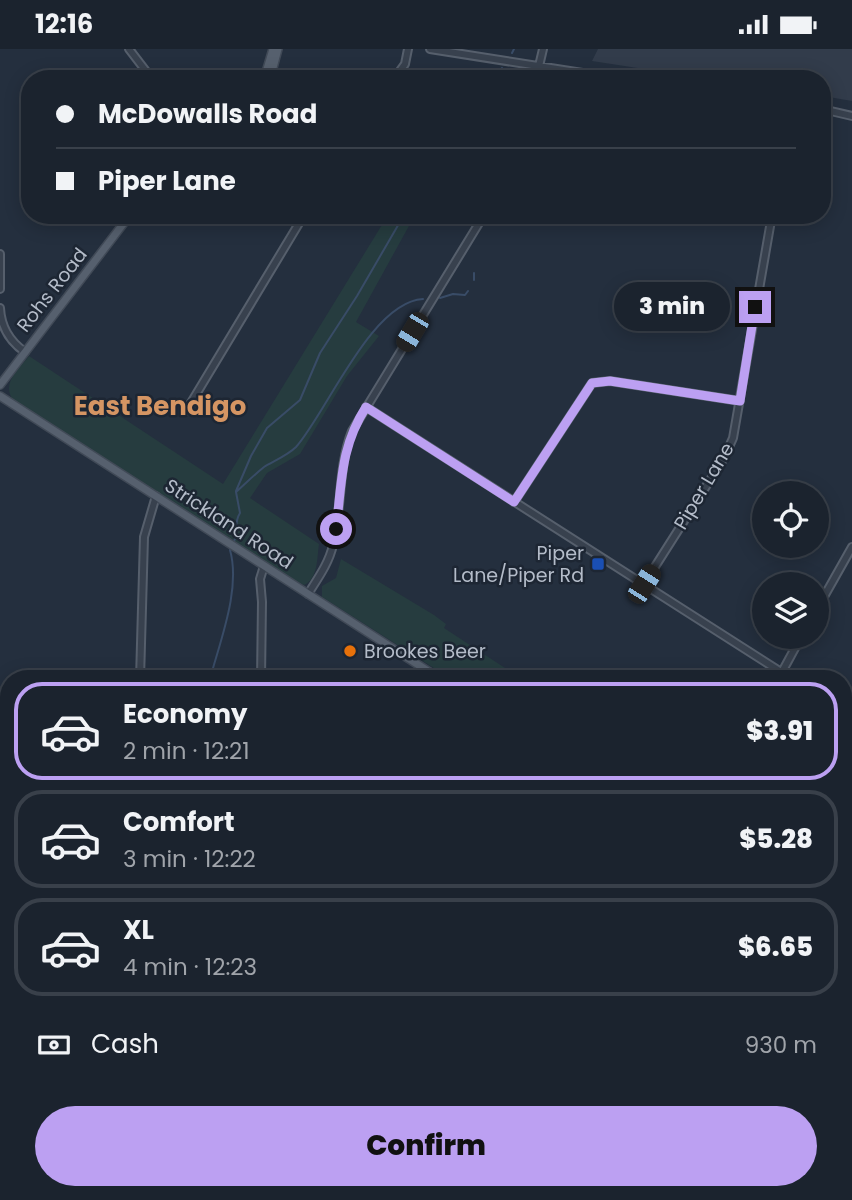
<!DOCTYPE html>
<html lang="en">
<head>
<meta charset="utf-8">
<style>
  body { margin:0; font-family:Poppins,sans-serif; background:#282f3a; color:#f1f3f6; height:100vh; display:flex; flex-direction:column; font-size:26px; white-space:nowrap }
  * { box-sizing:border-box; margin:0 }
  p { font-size:23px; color:#a0a4aa }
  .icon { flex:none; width:38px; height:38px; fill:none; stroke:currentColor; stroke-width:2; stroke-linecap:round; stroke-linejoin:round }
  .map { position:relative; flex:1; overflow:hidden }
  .drawer { position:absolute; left:0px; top:621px; width:852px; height:530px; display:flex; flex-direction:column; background:#1b232e; border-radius:28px 28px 0 0; box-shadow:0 4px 18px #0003,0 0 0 2px #39404a }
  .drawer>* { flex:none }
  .top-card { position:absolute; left:21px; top:21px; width:810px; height:154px; border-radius:28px; box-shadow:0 4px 18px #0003,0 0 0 2px #39404a; display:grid; align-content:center; height:154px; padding:0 35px; background:#1b232e }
  .tools { position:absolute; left:752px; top:432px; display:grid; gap:14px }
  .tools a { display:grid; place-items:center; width:77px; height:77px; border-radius:50%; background:#1b232e; box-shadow:0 4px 18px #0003,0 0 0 2px #39404a; font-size:35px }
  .end { position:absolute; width:32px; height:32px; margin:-16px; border:9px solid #bca0f2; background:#111; box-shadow:0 0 0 4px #111 }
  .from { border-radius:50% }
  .bubble { position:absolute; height:49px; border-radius:24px; background:#1b232e; box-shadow:0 4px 18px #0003,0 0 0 2px #39404a; font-size:23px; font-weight:800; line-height:49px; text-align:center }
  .car { position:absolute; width:21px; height:42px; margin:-21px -10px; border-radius:9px; box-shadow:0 0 5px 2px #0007; background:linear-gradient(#222 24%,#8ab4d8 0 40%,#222 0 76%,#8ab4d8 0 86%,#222 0) }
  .top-card b { display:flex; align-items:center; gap:24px; height:66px; font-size:26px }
  .top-card b+b { border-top:2px solid #39404a }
  .top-card i { width:18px; height:18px; background:#f1f3f6 }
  ul { padding:12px 0 0; list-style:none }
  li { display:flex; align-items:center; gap:21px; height:98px; margin:0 14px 10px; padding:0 21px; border:4px solid #39404a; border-radius:28px }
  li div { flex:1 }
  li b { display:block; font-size:26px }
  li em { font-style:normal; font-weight:800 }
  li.current { border-color:#bca0f2 }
  li>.icon { width:63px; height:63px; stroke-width:1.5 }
  .pay { display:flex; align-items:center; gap:18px; height:77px; padding:0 35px; font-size:26px }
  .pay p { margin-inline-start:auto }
  .button { display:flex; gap:14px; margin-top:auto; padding:14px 35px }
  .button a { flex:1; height:80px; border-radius:42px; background:#bca0f2; color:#111; font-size:28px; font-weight:800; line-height:80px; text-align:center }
  .status { display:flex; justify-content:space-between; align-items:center; height:49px; padding:0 35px; background:#1b232e; direction:ltr }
  .status svg { height:19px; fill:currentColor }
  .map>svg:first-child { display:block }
  .airport { fill:#323c4b }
  .green { fill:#263c3f }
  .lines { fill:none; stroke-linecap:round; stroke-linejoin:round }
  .stream { stroke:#394c67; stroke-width:2 }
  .minor-casing { stroke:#565f6c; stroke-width:10 }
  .major-casing { stroke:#414a57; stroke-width:10 }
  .minor { stroke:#38414e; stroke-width:6 }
  .major { stroke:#56606e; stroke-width:7 }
  .route { stroke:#bca0f2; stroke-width:9 }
  .transit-dot { fill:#1a4fb4; stroke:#1d2633; stroke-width:2.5 }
  .food-dot { fill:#e8710a; stroke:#1d2633; stroke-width:2.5 }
  .labels { text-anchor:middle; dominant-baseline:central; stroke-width:5; stroke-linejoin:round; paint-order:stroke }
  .street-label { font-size:19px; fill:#b4bcc9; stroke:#1d2633 }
  .poi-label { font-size:19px; fill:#b4bcc9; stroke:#1d2633; text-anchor:end }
  .district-label { font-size:26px; font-weight:bold; fill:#d59563; stroke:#1d2633 }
</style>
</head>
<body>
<div class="status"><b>12:16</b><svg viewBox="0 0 49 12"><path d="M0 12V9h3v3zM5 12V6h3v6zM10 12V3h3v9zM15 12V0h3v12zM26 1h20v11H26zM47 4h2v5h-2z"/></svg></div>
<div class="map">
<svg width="852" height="1151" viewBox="0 0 852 1151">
  <rect width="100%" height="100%" fill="#242f3e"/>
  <path class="airport" d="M 598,0 L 852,0 L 852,52 L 823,47 L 822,30 L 709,30 L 592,12 Z"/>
  <path class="green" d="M 388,166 L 415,166 L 356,273 L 379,287 L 347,327 L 300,405 L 267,424 L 250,449 L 319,495 C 317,509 318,530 304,536 L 287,528 L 13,351 C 1,334 19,320 29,307 L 223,435 Z
    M 341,510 L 434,566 L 446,575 L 444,579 L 522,630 L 451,630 L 322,548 L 322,537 L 336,529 Z
    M 844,805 L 852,817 L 852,900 L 844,895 Z
    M 149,1143 L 246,1143 L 246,1151 L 149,1151 Z"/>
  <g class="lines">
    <path class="stream" d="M 512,4 L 514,0
      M 493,30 L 502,19
      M 474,231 L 474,224
      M 440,249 L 453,245 L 465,246 L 468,242
      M 236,442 L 251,407 L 267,379 L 300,351 L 320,304 L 357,247 L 404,166
      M 234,492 C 239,483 233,475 240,464 L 236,443 C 245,435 254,426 264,418 C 274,412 288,406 296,398 C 327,363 371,253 423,250
      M 210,630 C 220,592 241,540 230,501
      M 215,1143 L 218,1151"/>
    <g class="minor-casing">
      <path id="minor" d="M 129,0 L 152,30
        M 430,0 L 621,30
        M 539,17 L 543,0
        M 394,30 L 405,15 L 408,0
        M 545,30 L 548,19
        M 822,60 L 852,67
        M 0,205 L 0,240
        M 0,259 C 1,278 9,292 25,303
        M 366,358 L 792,630
        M 186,362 L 304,166
        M 514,453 L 592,334 L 610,332 L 740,352
        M 644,535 L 724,409 L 733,389 L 772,166
        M 308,545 C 318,529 329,514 333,496 C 342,459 338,418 352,382 L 484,166
        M 817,560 L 852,498
        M 782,623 L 801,588
        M 431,624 L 440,630
        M 140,630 L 144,488 L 156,447
        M 261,630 L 262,553 L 260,530 L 264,517
        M 0,820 L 9,820
        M 844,899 L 852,905
        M 0,946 L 9,946
        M 0,1033 L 9,1028
        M 844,1087 L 852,1088
        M 0,1110 L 9,1109
        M 421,1144 L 504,1147 L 513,1148 L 515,1151
        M 635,1147 L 642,1143
        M 66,1151 L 67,1143
        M 135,1151 L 135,1143
        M 252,1151 L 252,1143
        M 316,1151 L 316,1143
        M 595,1151 L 597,1143
        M 715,1151 L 716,1143"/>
    </g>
    <g class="major-casing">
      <path id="major" d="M 264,30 L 273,0
        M 270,30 L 278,0
        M 0,336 L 130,166
        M 0,347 L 431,624 L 428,630
        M 421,1151 L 421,1143"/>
    </g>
    <use href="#minor" class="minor"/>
    <use href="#major" class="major"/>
  </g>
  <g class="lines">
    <path class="route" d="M 336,480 C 342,434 340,399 366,358 L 514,453 L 592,334 L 610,332 L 740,352 L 755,258"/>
  </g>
  <rect class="transit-dot" x="591" y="508" width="14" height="14" rx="3.5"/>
  <circle class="food-dot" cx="350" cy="602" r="7"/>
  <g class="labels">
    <g class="street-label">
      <text transform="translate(52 241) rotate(-52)">Rohs Road</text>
      <text transform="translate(704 437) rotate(-59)">Piper Lane</text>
      <text transform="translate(229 475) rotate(33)">Strickland Road</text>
    </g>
    <g class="poi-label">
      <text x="584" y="504">Piper<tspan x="584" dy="22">Lane/Piper Rd</tspan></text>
      <text x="364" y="602" text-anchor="start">Brookes Beer</text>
    </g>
    <g class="district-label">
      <text x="160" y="357">East Bendigo</text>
    </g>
  </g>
</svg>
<div class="tools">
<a><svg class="icon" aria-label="locate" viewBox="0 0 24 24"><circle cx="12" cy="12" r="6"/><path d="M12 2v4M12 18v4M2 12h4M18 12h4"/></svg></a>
<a><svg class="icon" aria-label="layers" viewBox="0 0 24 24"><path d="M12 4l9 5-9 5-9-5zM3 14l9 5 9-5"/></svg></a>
</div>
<i class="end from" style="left:336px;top:480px"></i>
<i class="end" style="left:755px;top:258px"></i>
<div class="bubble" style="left:614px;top:233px;width:116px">3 min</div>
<i class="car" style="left:412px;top:283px;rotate:211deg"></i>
<i class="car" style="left:644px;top:535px;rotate:32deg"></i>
<div class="top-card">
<b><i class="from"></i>McDowalls Road</b>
<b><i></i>Piper Lane</b>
</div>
<section class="drawer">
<ul>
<li class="current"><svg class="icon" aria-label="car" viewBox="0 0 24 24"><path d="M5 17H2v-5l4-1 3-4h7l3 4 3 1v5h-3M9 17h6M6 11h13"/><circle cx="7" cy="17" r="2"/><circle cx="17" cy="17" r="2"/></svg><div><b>Economy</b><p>2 min · 12:21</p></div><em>$3.91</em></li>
<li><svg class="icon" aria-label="car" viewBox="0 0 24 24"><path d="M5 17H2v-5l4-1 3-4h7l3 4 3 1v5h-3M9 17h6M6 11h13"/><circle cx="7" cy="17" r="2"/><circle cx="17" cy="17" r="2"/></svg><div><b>Comfort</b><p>3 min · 12:22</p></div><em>$5.28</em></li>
<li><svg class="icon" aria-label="car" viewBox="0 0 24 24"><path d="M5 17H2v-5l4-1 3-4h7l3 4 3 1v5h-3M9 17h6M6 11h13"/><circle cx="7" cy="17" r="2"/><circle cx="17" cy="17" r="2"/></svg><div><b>XL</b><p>4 min · 12:23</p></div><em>$6.65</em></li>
</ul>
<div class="pay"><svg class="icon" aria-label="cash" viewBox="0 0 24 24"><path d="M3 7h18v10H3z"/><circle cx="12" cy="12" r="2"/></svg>Cash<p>930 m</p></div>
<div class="button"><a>Confirm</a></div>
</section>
</div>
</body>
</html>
